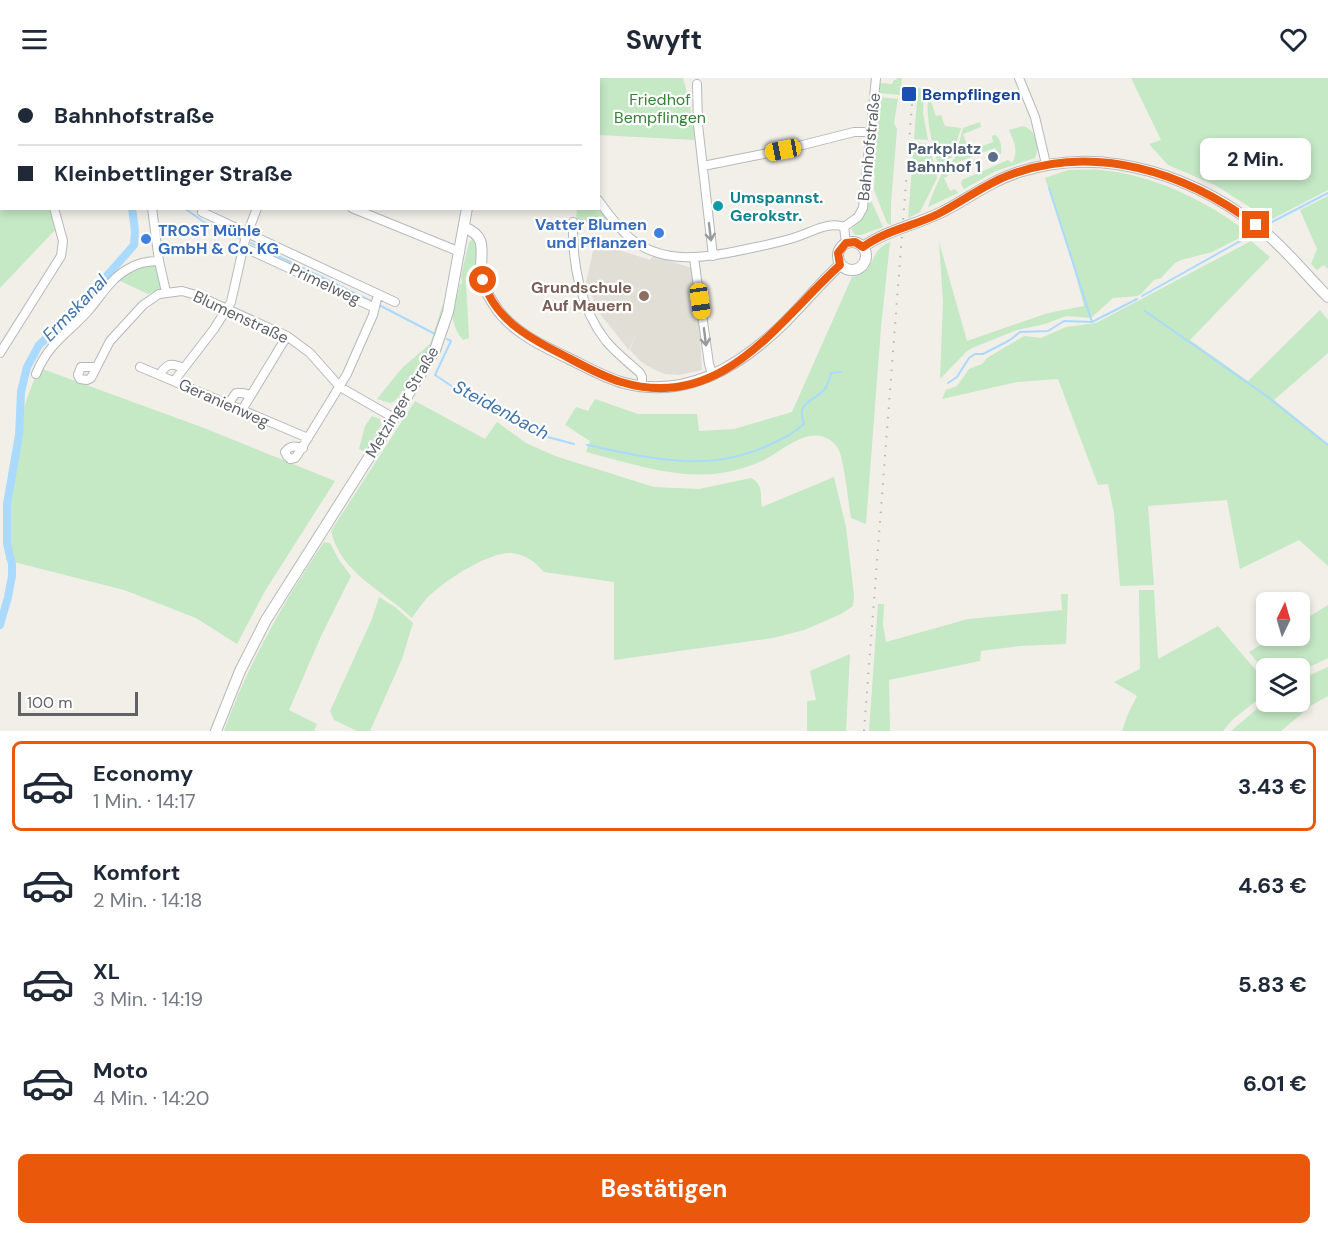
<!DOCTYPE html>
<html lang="de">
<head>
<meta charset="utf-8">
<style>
  body { margin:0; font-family:"DM Sans",sans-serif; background:#f6f6f7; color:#1f2937; height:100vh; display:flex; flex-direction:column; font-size:22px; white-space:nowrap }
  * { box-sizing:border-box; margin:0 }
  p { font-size:20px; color:#747a83 }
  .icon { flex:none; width:33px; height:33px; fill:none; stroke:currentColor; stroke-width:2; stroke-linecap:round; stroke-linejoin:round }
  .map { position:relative; height:653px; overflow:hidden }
  .side { display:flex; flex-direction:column; background:#fff; flex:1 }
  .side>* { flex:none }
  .banner { position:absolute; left:0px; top:0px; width:600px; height:132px; box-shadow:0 3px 9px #0003; display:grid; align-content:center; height:132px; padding:0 18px; background:#fff }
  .needle { width:39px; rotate:5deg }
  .controls { position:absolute; left:1256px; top:514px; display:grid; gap:12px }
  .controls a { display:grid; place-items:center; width:54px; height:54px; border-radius:9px; background:#fff; box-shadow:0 3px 9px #0003; font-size:30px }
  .scale { position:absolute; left:18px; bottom:15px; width:120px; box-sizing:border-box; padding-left:6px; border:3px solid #5f6368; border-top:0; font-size:16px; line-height:21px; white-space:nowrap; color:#5f6368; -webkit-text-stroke:4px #fff; paint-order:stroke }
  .end { position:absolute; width:27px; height:27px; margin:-14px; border:8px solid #ea580c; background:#fff; box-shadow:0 0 0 3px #fff }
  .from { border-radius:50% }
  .bubble { position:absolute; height:42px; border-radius:9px; background:#fff; box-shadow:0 3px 9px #0003; font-size:20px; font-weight:700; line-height:42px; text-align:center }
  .car { position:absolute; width:18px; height:36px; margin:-18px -9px; border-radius:8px; box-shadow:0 0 4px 2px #0007; background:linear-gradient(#f5c518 24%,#345 0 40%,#f5c518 0 76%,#345 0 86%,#f5c518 0) }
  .banner b { display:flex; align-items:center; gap:21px; height:57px; font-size:22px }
  .banner b+b { border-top:2px solid #e0e1e3 }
  .banner i { width:15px; height:15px; background:#1f2937 }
  ul { padding:10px 0 0; list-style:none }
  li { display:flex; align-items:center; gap:18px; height:90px; margin:0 12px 9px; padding:0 6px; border:3px solid transparent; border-radius:9px }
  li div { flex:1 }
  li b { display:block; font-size:22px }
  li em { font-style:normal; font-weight:700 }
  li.current { border-color:#ea580c }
  li>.icon { width:54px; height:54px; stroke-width:1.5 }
  .cta { display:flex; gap:12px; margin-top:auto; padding:12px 18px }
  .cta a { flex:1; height:69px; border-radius:9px; background:#ea580c; color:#fff; font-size:24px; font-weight:700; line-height:69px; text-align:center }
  header { display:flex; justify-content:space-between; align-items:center; height:78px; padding:0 18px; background:#fff; font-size:27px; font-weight:700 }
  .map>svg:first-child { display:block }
  .education { fill:#e1ded6 }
  .green { fill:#c5e8c5 }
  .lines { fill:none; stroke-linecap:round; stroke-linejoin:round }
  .stream { stroke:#aadaff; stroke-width:2 }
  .canal { stroke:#aadaff; stroke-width:8 }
  .minor-casing { stroke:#b5b8bc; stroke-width:10 }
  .tertiary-casing { stroke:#b5b8bc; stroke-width:12 }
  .minor { stroke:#fff; stroke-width:8 }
  .tertiary { stroke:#fff; stroke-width:10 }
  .rail { stroke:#b6b7b8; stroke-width:2; stroke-dasharray:1.5 8; stroke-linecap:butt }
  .oneway { stroke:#979a9d }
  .route { stroke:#ea580c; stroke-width:8 }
  .transit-dot { fill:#1a4fb4; stroke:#fff; stroke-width:2 }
  .service-dot { fill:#5c6f8a; stroke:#fff; stroke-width:2 }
  .culture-dot { fill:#0f9aa8; stroke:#fff; stroke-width:2 }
  .shop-dot { fill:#3f7fe0; stroke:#fff; stroke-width:2 }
  .education-dot { fill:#8d6e63; stroke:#fff; stroke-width:2 }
  .labels { text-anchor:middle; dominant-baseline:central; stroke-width:4.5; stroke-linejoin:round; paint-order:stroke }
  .transit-label { font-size:16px; font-weight:bold; fill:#164399; stroke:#fff; text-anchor:start }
  .park-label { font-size:16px; fill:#348238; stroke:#fff }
  .street-label { font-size:16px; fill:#5f6368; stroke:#fff }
  .service-label { font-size:16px; font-weight:bold; fill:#4e5e75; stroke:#fff; text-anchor:end }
  .culture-label { font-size:16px; font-weight:bold; fill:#0d838f; stroke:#fff; text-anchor:start }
  .shop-label { font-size:16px; font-weight:bold; fill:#366cbe; stroke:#fff; text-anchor:end }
  .education-label { font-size:16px; font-weight:bold; fill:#785e54; stroke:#fff; text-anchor:end }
  .water-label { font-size:18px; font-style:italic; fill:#4174aa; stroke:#fff }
</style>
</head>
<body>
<header><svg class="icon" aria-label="menu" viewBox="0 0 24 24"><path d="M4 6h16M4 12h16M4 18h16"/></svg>Swyft<svg class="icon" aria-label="heart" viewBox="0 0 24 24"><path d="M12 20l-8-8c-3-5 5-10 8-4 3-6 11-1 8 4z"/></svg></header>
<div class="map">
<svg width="1328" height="653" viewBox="0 0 1328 653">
  <rect width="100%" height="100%" fill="#f1efe8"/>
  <path class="education" d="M 595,164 L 650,182 L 653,178 L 692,190 L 699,243 L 702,292 L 679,297 L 665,296 L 653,291 L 640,283 L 630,272 L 635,257 L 629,272 L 600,236 L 586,205 Z"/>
  <path class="green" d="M 537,0 L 683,0 L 690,26 L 695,62 L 599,57 L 598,2 Z
    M 897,0 L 902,0 L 900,17 L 879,15 L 880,5 L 892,6 L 894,2 L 896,2 Z
    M 1131,0 L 1328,0 L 1328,112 L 1270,142 L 1215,107 L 1168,87 L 1149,66 L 1161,62 Z
    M 918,10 L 924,10 L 923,35 L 928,62 L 914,61 Z
    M 928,17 L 929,18 L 936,38 L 941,37 L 945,48 L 961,50 L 952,79 L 940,92 C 932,66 926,44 928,17 Z
    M 879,19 L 898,21 L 894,45 L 897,51 L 891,125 L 891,147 L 887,145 L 874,112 L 875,98 L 873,93 Z
    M 980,44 L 981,49 L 963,56 L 969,73 L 993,64 L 992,58 L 995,57 C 1001,61 1002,69 1001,76 L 999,76 L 995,70 L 953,86 L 955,92 L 951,93 L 949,87 L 955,80 L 963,50 Z
    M 1023,48 C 1036,51 1040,69 1035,80 L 996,93 L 964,111 L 961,106 L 962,102 L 1008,82 L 1012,85 C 1019,73 1014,64 1009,52 Z
    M 914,65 L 928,66 L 936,92 L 937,100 L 920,134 L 908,140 Z
    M 946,90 L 948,98 L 944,100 L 950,113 L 955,111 L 958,115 L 928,129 C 930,122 941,95 946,90 Z
    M 1068,92 C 1079,92 1090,91 1101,92 C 1155,97 1206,123 1249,155 L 1212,174 L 1181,182 L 1175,185 L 1161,200 L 1154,202 L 1141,216 L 1137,218 L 1113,220 L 1091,240 L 1066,238 L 1045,246 L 1017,252 L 972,270 L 966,274 L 940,301 L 943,224 L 939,164 L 967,263 L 1048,235 L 1084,228 L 1065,158 L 1045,100 Z
    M 869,118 L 883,149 L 861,157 L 855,157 L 851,151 L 860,142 L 867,119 Z
    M 1328,118 L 1328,191 L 1324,187 L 1317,192 L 1311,186 L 1317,171 L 1300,132 Z
    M 0,126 L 1,126 L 2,130 L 49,131 L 52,132 L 57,150 L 0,210 Z
    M 599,126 L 611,141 L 603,146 L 576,142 L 577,131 L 598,130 Z
    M 473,161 L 476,163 L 478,199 L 466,205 L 469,260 L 463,262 C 446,241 455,230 460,206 L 462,205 L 461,198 L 469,164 Z
    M 1251,163 L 1270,179 L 1190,262 L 1248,303 L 1320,232 L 1328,242 L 1328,275 L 1274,322 L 1328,366 L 1328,488 L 1299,462 L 1240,491 L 1227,422 L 1148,428 L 1154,507 L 1120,508 L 1114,435 L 1108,406 L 1098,407 L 1058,301 L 1017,304 L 942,321 L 946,312 L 957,308 L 969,291 L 982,286 L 987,280 L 1024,258 L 1041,260 L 1066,249 L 1096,245 Z
    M 890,164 L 881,249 L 866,446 L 851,440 C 848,421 845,389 839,372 C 837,368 831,361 826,360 C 806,350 782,373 764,382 C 757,385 750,388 743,390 C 690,407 638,387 586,374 L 590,363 L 565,347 L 576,329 L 588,333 L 595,321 L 638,336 L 697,336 L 699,353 L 734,351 L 792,334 L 852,199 C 878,194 867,173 890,164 Z
    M 157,185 L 163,211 L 148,216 L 118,202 C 130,192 141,188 157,185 Z
    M 443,226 L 445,226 L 436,259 L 413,299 L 395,323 L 390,325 L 377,321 L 401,291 L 430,266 Z
    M 40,290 L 204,350 L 335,403 L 265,513 L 237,566 L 196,540 L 124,512 L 6,482 C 11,420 10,346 40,290 Z
    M 415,323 L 485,361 L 497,344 L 526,365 L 555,378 L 654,409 L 699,411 L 751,400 C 764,407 760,417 762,429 L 834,399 L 846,449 L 854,517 L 853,528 L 841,536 L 804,552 L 773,560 L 614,582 L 614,504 L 544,494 C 535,484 526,477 512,475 C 489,473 442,504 426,521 C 421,527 416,534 412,540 C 383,512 341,496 331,453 Z
    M 372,338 L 380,341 L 381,347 L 365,374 L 359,371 L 365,348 Z
    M 324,464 L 330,465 L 339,482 L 351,498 L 322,556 L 289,632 L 317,646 L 314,653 L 224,653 C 248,585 284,524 324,464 Z
    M 1139,512 L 1154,512 L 1158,581 L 1218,548 L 1266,604 L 1266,615 L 1232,642 L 1223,653 L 1122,653 L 1128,636 L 1137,618 L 1114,604 L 1140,591 Z
    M 1061,516 L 1068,516 L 1066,566 L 1020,568 L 981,573 L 980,583 L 889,602 L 890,653 L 869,653 L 878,526 L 884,526 L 883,547 L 886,564 L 968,541 L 1062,532 Z
    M 379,519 L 395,529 L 413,545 L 402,581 L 370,653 L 357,653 L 334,642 L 330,633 L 372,541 Z
    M 1328,527 L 1328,580 L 1299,594 L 1299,591 L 1266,591 L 1266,595 L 1249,574 L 1276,558 L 1299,558 L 1299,545 Z
    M 850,576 L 846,653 L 807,653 L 807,623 L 816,622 L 810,593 Z
    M 1328,589 L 1328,618 L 1312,627 L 1281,653 L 1231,653 L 1266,623 L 1299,624 L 1299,602 Z"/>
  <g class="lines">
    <path class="stream" d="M 110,0 L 112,2
      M 1049,110 L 1092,244
      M 184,130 L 204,144 L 241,161
      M 1270,145 L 1328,115
      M 251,165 L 371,223
      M 1142,218 L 1251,157
      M 379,227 L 435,256
      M 1145,233 L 1268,319 L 1328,367
      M 447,261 L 451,263 L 435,297 L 456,311 L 468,314 L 516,344 L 544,358 L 574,366
      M 948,305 L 957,299 L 969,280 L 975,276 L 983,276 L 1010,262 L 1020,254 L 1048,253 L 1064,243 L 1092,244 L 1137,221
      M 587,367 C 650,380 708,396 769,367 C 782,361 793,356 804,346 C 796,324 811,325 823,313 C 828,309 829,301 831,295 L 841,294"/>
    <path class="canal" d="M 123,0 L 123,2
      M 0,547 L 8,519 L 12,498 L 12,486 L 7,466 L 7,426 L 19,357 L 21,314 L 27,289 L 39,267 L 75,234 L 134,167 L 135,153 L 132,130"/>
    <g class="minor-casing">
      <path id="minor" d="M 93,0 L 93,2
        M 132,0 L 132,2
        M 206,0 L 210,2
        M 1019,0 L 1035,39 L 1046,86
        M 35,2 L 35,0
        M 306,2 L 306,0
        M 697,6 L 698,47 L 713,178
        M 703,88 L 783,72 L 854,54 L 871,54
        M 0,121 L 2,120
        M 598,122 C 608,135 618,150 631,161 C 664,187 705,180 742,172 C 760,168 779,165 796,159 C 812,154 829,143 844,149
        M 152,130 L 159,183 L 166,214
        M 352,130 L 460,174
        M 202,134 L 395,224
        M 573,144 C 572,185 580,230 606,263 C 616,275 628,284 640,295 L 642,299 L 642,308
        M 844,149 L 858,139 L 863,130 L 876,0
        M 844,149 L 846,165
        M 243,169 L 373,229
        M 694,180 L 709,286 L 713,298
        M 0,275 L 61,178 L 63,163 L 54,130
        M 96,289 L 81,289 L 78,297 L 80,301 L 87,302 L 91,300 L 110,263 L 143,227 L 159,216 L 182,213 L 196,217 L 287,258 L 310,275 L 340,309 L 394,340
        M 140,289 L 308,360
        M 36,296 C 49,264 68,256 89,232 C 101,218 111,200 128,191 C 137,185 148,183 159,183
        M 159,297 C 167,286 170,284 183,290
        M 174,303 L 214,251 L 231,224 L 245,162 L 257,130
        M 228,326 L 236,315 L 242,315 L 251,317
        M 242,332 L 287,258
        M 303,370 C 295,368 290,367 285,374 L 287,378 L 290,381 L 295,380 L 298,376 L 347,296 L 373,237 L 378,216"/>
    </g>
    <g class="tertiary-casing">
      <path id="tertiary" d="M 421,0 L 423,2
        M 453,2 L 454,0
        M 464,149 C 487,159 481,170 481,191 C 482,203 486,215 493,225 C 510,254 545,269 574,283 C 590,291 606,300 624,305 C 685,321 737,290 780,249 C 801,229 819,206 840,187
        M838 178a14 14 0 1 1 28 0a14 14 0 1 1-28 0Z
        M 863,169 C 887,152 916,147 942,134 C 968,121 990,103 1019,94 C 1106,66 1200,99 1268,157 C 1290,176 1308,199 1328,219
        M 216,653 L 240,593 L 266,542 L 394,340 L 435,272 L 448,234 L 467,130"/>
    </g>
    <use href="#minor" class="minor"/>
    <use href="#tertiary" class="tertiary"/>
    <path class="rail" d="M 864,653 L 914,0"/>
  </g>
  <defs><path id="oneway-shaft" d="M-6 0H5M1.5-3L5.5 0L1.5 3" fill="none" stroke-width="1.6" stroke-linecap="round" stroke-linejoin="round" transform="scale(1.5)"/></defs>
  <g class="oneway">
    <use href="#oneway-shaft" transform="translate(710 154) rotate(83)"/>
    <use href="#oneway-shaft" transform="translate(705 259) rotate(83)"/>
  </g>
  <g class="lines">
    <path class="route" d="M 483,202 C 494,241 529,260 563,277 C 582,287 601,298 621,304 C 722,335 777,244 840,187 L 838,175 L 846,165 L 855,164 L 863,169 C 886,152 914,148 938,136 C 962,124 982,108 1007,98 C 1094,64 1185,94 1256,147"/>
  </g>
  <rect class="transit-dot" x="901" y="8" width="16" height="16" rx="3"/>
  <circle class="service-dot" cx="993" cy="79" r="6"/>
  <circle class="culture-dot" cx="718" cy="128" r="6"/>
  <g class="shop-dot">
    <circle cx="659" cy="155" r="6"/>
    <circle cx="146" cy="161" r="6"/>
  </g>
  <circle class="education-dot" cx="644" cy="218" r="6"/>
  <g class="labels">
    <g class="transit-label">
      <text x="922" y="16">Bempflingen</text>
    </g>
    <g class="park-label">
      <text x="660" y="21">Friedhof<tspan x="660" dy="18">Bempflingen</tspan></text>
    </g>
    <g class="street-label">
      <text transform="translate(869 69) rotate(-84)">Bahnhofstraße</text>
      <text transform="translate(325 206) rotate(25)">Primelweg</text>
      <text transform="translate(241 239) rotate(25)">Blumenstraße</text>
      <text transform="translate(402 324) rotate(-59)">Metzinger Straße</text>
      <text transform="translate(224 325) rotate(24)">Geranienweg</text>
    </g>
    <g class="service-label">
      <text x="981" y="70">Parkplatz<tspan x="981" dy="18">Bahnhof 1</tspan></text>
    </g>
    <g class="culture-label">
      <text x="730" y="119">Umspannst.<tspan x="730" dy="18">Gerokstr.</tspan></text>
    </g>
    <g class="shop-label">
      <text x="647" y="146">Vatter Blumen<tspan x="647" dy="18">und Pflanzen</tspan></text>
      <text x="158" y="152" text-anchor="start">TROST Mühle<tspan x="158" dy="18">GmbH &amp; Co. KG</tspan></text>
    </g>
    <g class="education-label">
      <text x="632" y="209">Grundschule<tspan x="632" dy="18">Auf Mauern</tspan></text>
    </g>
    <g class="water-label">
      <text transform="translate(75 230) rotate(-46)">Ermskanal</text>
      <text transform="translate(501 332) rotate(28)">Steidenbach</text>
    </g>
  </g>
</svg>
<div class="controls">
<a><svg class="needle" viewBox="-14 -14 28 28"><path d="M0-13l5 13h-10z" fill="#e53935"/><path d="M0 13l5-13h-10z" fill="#747a83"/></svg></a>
<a><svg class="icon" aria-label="layers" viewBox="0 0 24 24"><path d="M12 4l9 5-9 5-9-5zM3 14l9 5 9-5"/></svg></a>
</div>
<div class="scale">100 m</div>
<i class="end from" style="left:483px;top:202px"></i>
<i class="end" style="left:1256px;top:147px"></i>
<div class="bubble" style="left:1200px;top:60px;width:111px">2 Min.</div>
<i class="car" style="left:783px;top:72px;rotate:259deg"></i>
<i class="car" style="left:700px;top:223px;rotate:172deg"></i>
<div class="banner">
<b><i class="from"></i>Bahnhofstraße</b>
<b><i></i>Kleinbettlinger Straße</b>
</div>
</div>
<section class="side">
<ul>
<li class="current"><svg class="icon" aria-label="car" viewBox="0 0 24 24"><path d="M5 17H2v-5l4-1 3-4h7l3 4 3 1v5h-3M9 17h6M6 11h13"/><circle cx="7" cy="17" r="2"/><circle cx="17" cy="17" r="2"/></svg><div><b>Economy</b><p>1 Min. · 14:17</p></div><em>3.43 €</em></li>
<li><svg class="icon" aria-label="car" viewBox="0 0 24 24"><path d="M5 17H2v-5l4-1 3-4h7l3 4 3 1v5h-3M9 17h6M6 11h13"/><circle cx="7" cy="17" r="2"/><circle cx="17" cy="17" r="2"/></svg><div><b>Komfort</b><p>2 Min. · 14:18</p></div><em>4.63 €</em></li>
<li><svg class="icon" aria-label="car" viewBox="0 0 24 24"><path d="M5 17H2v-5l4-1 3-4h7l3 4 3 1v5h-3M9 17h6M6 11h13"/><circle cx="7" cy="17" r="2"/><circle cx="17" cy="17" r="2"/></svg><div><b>XL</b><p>3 Min. · 14:19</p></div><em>5.83 €</em></li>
<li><svg class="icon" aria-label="car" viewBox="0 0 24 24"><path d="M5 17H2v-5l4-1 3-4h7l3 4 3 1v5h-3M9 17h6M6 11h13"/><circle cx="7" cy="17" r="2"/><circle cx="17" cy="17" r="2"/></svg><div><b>Moto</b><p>4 Min. · 14:20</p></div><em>6.01 €</em></li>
</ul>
<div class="cta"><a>Bestätigen</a></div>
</section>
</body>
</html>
